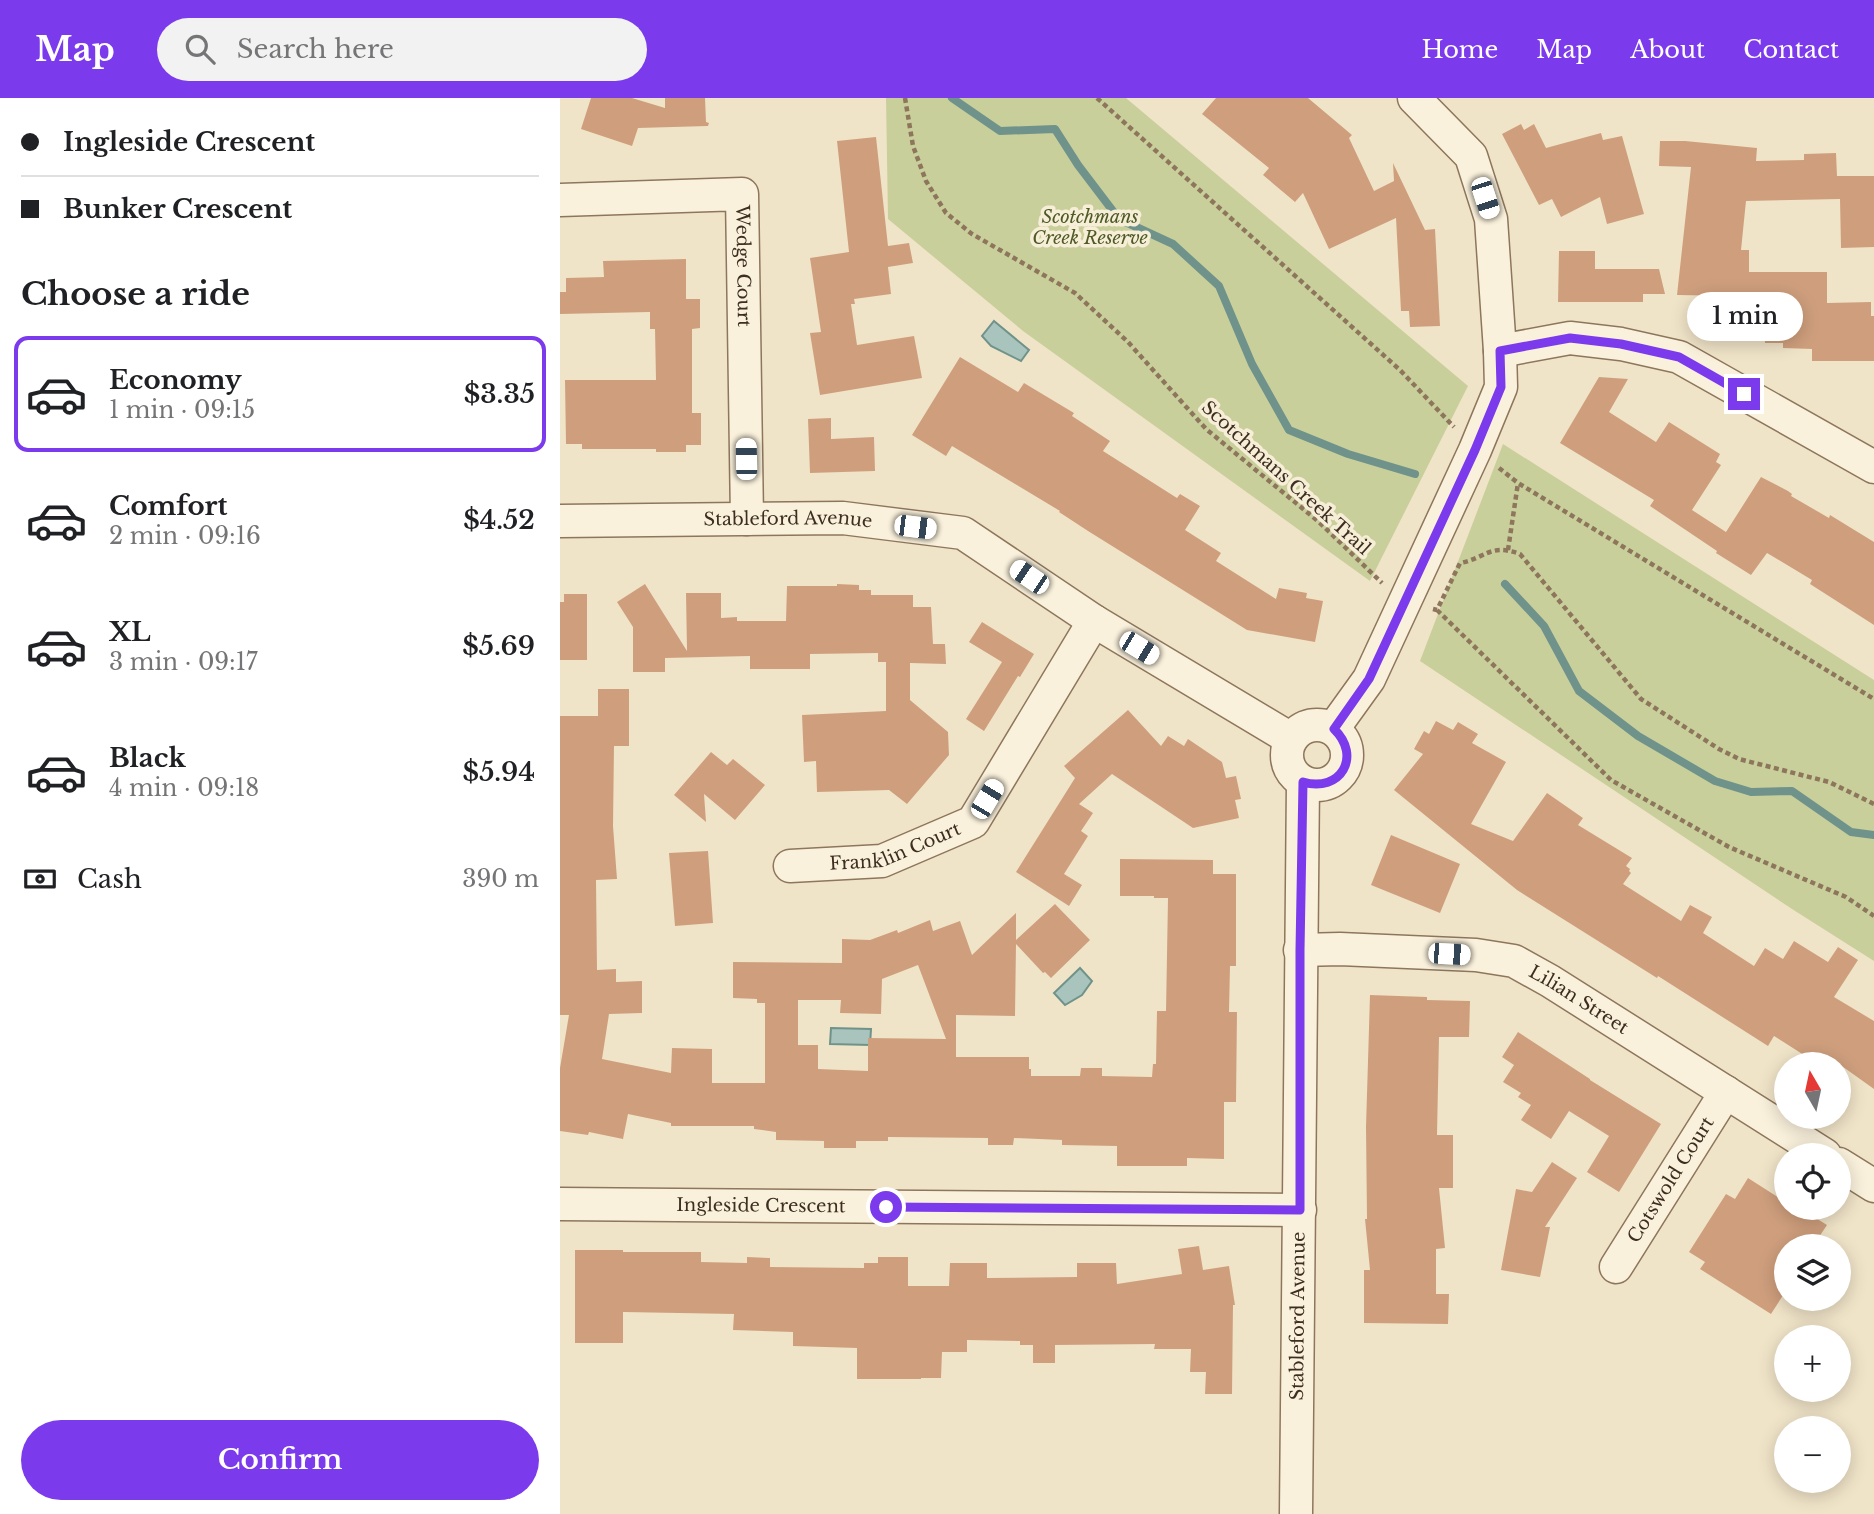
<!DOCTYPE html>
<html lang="en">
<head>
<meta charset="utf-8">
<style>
  body { margin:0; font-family:"Libre Baskerville",serif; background:#f2f2f2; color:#202124; height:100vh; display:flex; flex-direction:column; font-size:26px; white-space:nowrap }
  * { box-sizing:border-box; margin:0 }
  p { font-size:23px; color:#757577 }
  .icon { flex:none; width:38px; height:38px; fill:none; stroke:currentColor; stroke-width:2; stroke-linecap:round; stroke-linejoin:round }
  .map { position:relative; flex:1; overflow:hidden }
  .panel { display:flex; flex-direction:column; background:#fff; width:560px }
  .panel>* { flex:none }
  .banner { display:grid; align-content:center; height:154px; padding:0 21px; background:#fff }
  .needle { width:46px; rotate:351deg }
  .fabs { position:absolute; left:1214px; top:954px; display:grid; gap:14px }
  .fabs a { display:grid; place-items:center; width:77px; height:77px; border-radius:50%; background:#fff; box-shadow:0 4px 18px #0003; font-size:35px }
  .end { position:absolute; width:32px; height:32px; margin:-16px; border:9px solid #7c3aed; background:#fff; box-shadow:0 0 0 4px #fff }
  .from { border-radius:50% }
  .bubble { position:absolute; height:49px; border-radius:24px; background:#fff; box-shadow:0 4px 18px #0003; font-size:23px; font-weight:600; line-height:49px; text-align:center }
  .car { position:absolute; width:21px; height:42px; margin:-21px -10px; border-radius:9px; box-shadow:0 0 5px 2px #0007; background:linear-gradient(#fff 24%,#345 0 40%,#fff 0 76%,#345 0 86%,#fff 0) }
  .banner b { display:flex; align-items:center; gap:24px; height:66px; font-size:26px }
  .banner b+b { border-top:2px solid #e0e0e0 }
  .banner i { width:18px; height:18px; background:#202124 }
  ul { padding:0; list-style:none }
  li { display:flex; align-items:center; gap:21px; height:116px; margin:0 14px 10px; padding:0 7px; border:4px solid transparent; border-radius:14px }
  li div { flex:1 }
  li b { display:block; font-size:26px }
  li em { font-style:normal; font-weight:600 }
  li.on { border-color:#7c3aed }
  li>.icon { width:63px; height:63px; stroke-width:1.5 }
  h2 { padding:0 21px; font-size:32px; line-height:84px }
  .pay { display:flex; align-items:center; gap:18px; height:77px; padding:0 21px; font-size:26px }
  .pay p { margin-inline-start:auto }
  .action { display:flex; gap:14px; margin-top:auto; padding:14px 21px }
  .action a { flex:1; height:80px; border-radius:42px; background:#7c3aed; color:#fff; font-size:28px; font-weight:600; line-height:80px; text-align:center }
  header { display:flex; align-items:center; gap:42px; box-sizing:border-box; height:98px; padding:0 35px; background:#7c3aed; color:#fff }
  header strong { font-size:33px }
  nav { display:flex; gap:38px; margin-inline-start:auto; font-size:24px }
  .search { width:490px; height:63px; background:#f2f2f2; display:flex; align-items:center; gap:18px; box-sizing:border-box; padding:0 24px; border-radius:38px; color:#757577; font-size:26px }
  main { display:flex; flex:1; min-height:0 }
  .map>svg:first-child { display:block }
  .green { fill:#c9cf9b }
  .water { fill:#a9c4bc; stroke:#6f938a; stroke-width:2 }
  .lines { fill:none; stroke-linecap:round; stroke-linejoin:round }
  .stream { stroke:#6f938a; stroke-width:8 }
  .building { fill:#cf9f7d; fill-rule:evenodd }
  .street-casing { stroke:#8d765c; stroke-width:35 }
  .path { stroke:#8d765c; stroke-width:4.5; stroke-dasharray:5 3.5; stroke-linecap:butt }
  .street { stroke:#faf1dc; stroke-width:32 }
  .route { stroke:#7c3aed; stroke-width:9 }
  .labels { text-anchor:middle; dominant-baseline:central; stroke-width:7; stroke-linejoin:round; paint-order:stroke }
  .park-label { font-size:18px; font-style:italic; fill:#4d5a26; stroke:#f7eed8 }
  .street-label { font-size:18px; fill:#3d2e20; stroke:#f7eed8 }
</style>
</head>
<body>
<header>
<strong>Map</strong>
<div class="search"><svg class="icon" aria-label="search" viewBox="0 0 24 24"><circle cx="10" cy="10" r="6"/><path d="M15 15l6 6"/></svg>Search here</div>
<nav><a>Home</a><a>Map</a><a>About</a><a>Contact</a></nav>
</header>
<main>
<section class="panel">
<div class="banner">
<b><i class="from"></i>Ingleside Crescent</b>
<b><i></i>Bunker Crescent</b>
</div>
<h2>Choose a ride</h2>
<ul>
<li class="on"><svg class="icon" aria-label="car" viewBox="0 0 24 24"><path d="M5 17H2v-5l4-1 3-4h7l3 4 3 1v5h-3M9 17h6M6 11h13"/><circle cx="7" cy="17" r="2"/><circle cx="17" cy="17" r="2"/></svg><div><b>Economy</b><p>1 min · 09:15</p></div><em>$3.35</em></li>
<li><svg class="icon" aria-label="car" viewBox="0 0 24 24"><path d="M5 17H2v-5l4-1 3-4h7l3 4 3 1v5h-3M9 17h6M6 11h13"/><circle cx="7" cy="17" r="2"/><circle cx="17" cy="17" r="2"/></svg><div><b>Comfort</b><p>2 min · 09:16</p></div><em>$4.52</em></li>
<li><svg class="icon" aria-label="car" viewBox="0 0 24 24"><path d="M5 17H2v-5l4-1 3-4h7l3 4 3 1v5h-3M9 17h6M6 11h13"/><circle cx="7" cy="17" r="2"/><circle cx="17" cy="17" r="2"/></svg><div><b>XL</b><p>3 min · 09:17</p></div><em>$5.69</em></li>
<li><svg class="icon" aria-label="car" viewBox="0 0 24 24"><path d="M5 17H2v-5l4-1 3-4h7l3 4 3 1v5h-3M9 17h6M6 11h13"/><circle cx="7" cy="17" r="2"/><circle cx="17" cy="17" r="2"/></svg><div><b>Black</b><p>4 min · 09:18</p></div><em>$5.94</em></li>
</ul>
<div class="pay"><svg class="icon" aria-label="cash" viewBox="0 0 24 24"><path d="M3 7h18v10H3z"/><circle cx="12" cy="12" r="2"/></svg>Cash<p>390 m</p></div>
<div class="action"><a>Confirm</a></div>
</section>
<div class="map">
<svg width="1314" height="1416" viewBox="0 0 1314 1416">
  <rect width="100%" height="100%" fill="#f0e4c8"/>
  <path class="green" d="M 326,0 L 566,0 L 908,288 L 810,483 L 463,233 L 328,121 Z
    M 943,346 L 1314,582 L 1314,863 L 1232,811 L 860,563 Z"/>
  <path class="water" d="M 434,223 L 469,252 L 461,263 L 431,248 L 422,238 Z
    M 520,870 L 532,883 L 522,897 L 505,907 L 494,895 Z
    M 271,930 L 311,931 L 310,947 L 270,946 Z"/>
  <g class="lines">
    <path class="stream" d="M 392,0 L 440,33 L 495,31 L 518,67 L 559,121 L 613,146 L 659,188 L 692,266 L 729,332 L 788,356 L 855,376
      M 945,486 L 984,528 L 1019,593 L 1078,638 L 1155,683 L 1191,694 L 1232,693 L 1291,734 L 1314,737"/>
  </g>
  <path class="building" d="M 31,0 L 72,0 L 105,10 L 105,0 L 145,0 L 146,24 L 149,25 L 148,28 L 78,30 L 72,48 L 21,31 Z
    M 656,0 L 748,0 L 792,37 L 789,40 L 814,93 L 834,83 L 833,65 L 865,132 L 875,131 L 880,228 L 850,229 L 849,213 L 841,213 L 836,120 L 769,151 L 743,95 L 735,104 L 703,77 L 709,70 L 642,16 Z
    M 961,26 L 964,32 L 974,26 L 986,50 L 1041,35 L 1043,42 L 1062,38 L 1084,116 L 1047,126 L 1040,99 L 1001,119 L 992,101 L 979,107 L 942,36 Z
    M 316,39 L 328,148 L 349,145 L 353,165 L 328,169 L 331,196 L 294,201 L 295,206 L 291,206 L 297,247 L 354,238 L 362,280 L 260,297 L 250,235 L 261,234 L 250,160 L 289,154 L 277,43 Z
    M 1100,43 L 1125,43 L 1197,50 L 1196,63 L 1244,62 L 1244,56 L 1276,55 L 1277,78 L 1314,78 L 1314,149 L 1281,150 L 1280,101 L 1186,103 L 1181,152 L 1189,152 L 1189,174 L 1267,174 L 1267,205 L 1311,204 L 1311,218 L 1314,218 L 1314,263 L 1252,263 L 1252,251 L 1223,250 L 1223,245 L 1205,245 L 1205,219 L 1177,218 L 1177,198 L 1117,197 L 1131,69 L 1099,68 Z
    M 999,153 L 1035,153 L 1035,171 L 1099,171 L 1105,196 L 1083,196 L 1083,204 L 998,204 Z
    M 126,161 L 126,201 L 140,201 L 140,230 L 132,231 L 132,315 L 141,315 L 141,347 L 126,347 L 126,354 L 96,354 L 96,351 L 22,351 L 22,346 L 6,346 L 5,282 L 96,282 L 95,231 L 90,231 L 90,214 L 0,216 L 0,194 L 6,194 L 6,180 L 44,179 L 43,163 Z
    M 400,259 L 458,294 L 464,285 L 514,315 L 512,318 L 550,343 L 543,353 L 617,400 L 620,396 L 640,408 L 625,432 L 661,455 L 656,463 L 716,501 L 719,490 L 747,495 L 746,500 L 763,503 L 755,544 L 687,532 L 528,433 L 499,414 L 500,413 L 392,348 L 386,358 L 352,337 Z
    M 1039,279 L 1068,281 L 1049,314 L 1096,344 L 1109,324 L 1160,356 L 1156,364 L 1161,367 L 1132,412 L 1166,434 L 1201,379 L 1228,393 L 1232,396 L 1231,398 L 1269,420 L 1270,417 L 1314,444 L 1314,527 L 1250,486 L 1252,482 L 1207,455 L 1191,477 L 1156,455 L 1157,453 L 1090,408 L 1094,402 L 1000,345 Z
    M 271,320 L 271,341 L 314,339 L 315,373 L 250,375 L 248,321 Z
    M 85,486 L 127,553 L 126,495 L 161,495 L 161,520 L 177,519 L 177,523 L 226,523 L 227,488 L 277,488 L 277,486 L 299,487 L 299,492 L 311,492 L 311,497 L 353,497 L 353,509 L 371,509 L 373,546 L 385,546 L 386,566 L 350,565 L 350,602 L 388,634 L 389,657 L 347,706 L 329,692 L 257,694 L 256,663 L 244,664 L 242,617 L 326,613 L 326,564 L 318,564 L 318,555 L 250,556 L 250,571 L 190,571 L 190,558 L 105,560 L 105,574 L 73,574 L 73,529 L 57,504 Z
    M 4,496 L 27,496 L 27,562 L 0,562 L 0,504 L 4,504 Z
    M 422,524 L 474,556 L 460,579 L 458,578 L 424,633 L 406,621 L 442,564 L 409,544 Z
    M 38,591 L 69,591 L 69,648 L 54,648 L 53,728 L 57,781 L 36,782 L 37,872 L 56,871 L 56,884 L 82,883 L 82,915 L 49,916 L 42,961 L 111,975 L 112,950 L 152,951 L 152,985 L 205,985 L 205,905 L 197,905 L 197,901 L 173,900 L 173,864 L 282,865 L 282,841 L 310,842 L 337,832 L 338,835 L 370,822 L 373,833 L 400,823 L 412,857 L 456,815 L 456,842 L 495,806 L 530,842 L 491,880 L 485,874 L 483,875 L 456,846 L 455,918 L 396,917 L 396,959 L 469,959 L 469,971 L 471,971 L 471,978 L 520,978 L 521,970 L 542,970 L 542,978 L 592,979 L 593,966 L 596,966 L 597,913 L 606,913 L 608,800 L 594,800 L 594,798 L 560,798 L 560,761 L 653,762 L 653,776 L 676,776 L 676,868 L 670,868 L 669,914 L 677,914 L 676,1004 L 664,1004 L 664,1061 L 627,1060 L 627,1068 L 557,1068 L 557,1048 L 502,1047 L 502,1042 L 454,1040 L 453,1047 L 428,1047 L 428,1040 L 328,1039 L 328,1043 L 296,1043 L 296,1050 L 264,1050 L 264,1043 L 216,1042 L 216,1034 L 194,1031 L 194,1028 L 111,1028 L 111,1025 L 68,1016 L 63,1041 L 29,1034 L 28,1037 L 0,1033 L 0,970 L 9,917 L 0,917 L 0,618 L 38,618 ZM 358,867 L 386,941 L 308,940 L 308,973 L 258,971 L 258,947 L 238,947 L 238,902 L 281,902 L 280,915 L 321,916 L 322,881 Z
    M 568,612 L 601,648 L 608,638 L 624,648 L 628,641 L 662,664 L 666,680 L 676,678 L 681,701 L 675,702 L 679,720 L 633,730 L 552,676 L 519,706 L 533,715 L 521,733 L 528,738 L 504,776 L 522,787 L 509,808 L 456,774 L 515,680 L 504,668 Z
    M 876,623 L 893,632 L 898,624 L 918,636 L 912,645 L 946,664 L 911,726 L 953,743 L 987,695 L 1023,720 L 1018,727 L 1072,760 L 1066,768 L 1070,771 L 1069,773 L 1071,775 L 1063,786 L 1121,823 L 1130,807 L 1152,819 L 1143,835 L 1194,868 L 1205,850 L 1223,861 L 1234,843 L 1268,864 L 1278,849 L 1298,862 L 1274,899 L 1314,923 L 1314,991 L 1279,966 L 1258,966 L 1214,938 L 1208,948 L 1098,878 L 1097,880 L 957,792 L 834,692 L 863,656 L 854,651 L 864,633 L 869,636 Z
    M 151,654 L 167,667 L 173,661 L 205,687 L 175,722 L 144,696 L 146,724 L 114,697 Z
    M 831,737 L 900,766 L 880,815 L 811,787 Z
    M 148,753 L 153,825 L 115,828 L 109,755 Z
    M 810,897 L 867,899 L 867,902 L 910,903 L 909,939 L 879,939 L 877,1037 L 893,1037 L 893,1090 L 879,1090 L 885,1150 L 876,1151 L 876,1196 L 889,1196 L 888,1226 L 804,1225 L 804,1172 L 810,1172 L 805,1121 L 807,1121 L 806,1029 Z
    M 958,934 L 1030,981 L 1030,982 L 1101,1026 L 1059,1094 L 1027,1074 L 1049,1038 L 1009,1013 L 991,1041 L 961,1022 L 971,1007 L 958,999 L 961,995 L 943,984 L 954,967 L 942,959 Z
    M 992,1064 L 1017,1080 L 985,1129 L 990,1129 L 980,1179 L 941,1172 L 956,1091 L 972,1094 Z
    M 1188,1080 L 1227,1105 L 1227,1110 L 1234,1110 L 1244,1116 L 1246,1114 L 1267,1127 L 1253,1148 L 1227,1148 L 1227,1191 L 1211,1216 L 1140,1171 L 1145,1164 L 1129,1154 L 1166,1096 L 1175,1101 Z
    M 639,1148 L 643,1172 L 669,1168 L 675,1207 L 673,1207 L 672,1296 L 645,1296 L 646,1274 L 630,1274 L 631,1251 L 594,1251 L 595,1246 L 495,1247 L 495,1265 L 473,1265 L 473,1247 L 460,1247 L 460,1243 L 407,1242 L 407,1254 L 382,1254 L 381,1280 L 361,1280 L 361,1281 L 297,1281 L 297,1250 L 233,1248 L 233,1234 L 173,1232 L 174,1216 L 63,1214 L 63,1245 L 15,1245 L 15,1152 L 63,1152 L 63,1154 L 141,1154 L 141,1164 L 187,1165 L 187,1159 L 210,1160 L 210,1169 L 304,1170 L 304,1165 L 318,1165 L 318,1159 L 348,1159 L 348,1188 L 389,1188 L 390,1165 L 427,1165 L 427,1180 L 517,1179 L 517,1165 L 556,1165 L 557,1186 L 622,1176 L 618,1151 Z"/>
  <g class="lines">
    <g class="street-casing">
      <g id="street">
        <path id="s1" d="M 0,102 L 182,96 L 187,421"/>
        <path d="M 940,253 L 1010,240 L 1061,246 L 1119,259 L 1314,369"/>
        <path id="s2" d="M 0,423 L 283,420 L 403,435 L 534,523 L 731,641"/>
        <circle cx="757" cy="657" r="30"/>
        <path d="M 773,631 L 809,581 L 915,352 L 941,289 L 940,253 L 931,121 L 911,58 L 854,0"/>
        <path id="s3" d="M 230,768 L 322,763 L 413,724 L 534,523"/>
        <path id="s4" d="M 740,852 L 780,851 L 916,857 L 954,863 L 990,883 L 1265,1057"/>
        <path d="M 1279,1066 L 1314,1088"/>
        <path id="s5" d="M 0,1106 L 740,1112"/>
        <path id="s6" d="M 1056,1169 L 1166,994"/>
        <path id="s7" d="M 736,1416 L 743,684"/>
      </g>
    </g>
    <path class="path" d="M 345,0 L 353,48 L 366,83 L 386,115 L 412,136 L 515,195 L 568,244 L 646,331 L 759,424 L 822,485
      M 537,0 L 840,272 L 894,329
      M 939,370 L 958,385 L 1314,601
      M 948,452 L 958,385
      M 873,511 L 877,512 L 900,465 C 926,460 930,445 960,456 L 1081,601 L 1159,651 L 1179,661 L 1269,684 L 1314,706
      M 877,512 L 1051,682 L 1169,749 L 1286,799 L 1314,818"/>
    <use href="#street" class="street"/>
  </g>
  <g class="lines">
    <path class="route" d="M 326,1109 L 740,1112 L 740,852 L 743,684 C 781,695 802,658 774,631 L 809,581 L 915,352 L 941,289 L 940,253 L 1010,240 L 1061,246 L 1119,259 L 1184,296"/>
  </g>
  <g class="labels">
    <g class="park-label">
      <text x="530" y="119">Scotchmans<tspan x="530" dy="21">Creek Reserve</tspan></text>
    </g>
    <g class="street-label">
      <text stroke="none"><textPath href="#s1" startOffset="254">Wedge Court</textPath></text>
      <text transform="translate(726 380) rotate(42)">Scotchmans Creek Trail</text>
      <text stroke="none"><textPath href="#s2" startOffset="228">Stableford Avenue</textPath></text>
      <text stroke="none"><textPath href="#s3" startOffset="108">Franklin Court</textPath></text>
      <text stroke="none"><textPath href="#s4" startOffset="290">Lilian Street</textPath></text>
      <text stroke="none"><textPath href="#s6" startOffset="103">Cotswold Court</textPath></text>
      <text stroke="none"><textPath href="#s5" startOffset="201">Ingleside Crescent</textPath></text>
      <text stroke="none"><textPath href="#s7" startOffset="198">Stableford Avenue</textPath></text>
    </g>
  </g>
</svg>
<div class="fabs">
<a><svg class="needle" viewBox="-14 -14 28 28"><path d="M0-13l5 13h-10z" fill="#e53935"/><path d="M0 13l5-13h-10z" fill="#757577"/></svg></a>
<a><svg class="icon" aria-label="locate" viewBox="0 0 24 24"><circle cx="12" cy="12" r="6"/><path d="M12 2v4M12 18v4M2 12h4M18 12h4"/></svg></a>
<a><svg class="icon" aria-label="layers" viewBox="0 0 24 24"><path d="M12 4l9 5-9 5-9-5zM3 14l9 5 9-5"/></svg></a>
<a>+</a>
<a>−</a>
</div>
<i class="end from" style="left:326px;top:1109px"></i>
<i class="end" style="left:1184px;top:296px"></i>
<div class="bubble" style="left:1127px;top:194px;width:116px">1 min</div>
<i class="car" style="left:925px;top:100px;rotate:162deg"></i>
<i class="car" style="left:186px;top:361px;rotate:359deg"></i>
<i class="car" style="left:355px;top:429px;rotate:97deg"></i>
<i class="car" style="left:469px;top:479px;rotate:304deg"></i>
<i class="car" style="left:579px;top:550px;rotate:121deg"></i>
<i class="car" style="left:427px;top:701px;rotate:31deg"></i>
<i class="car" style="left:889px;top:856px;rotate:93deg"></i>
</div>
</main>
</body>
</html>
